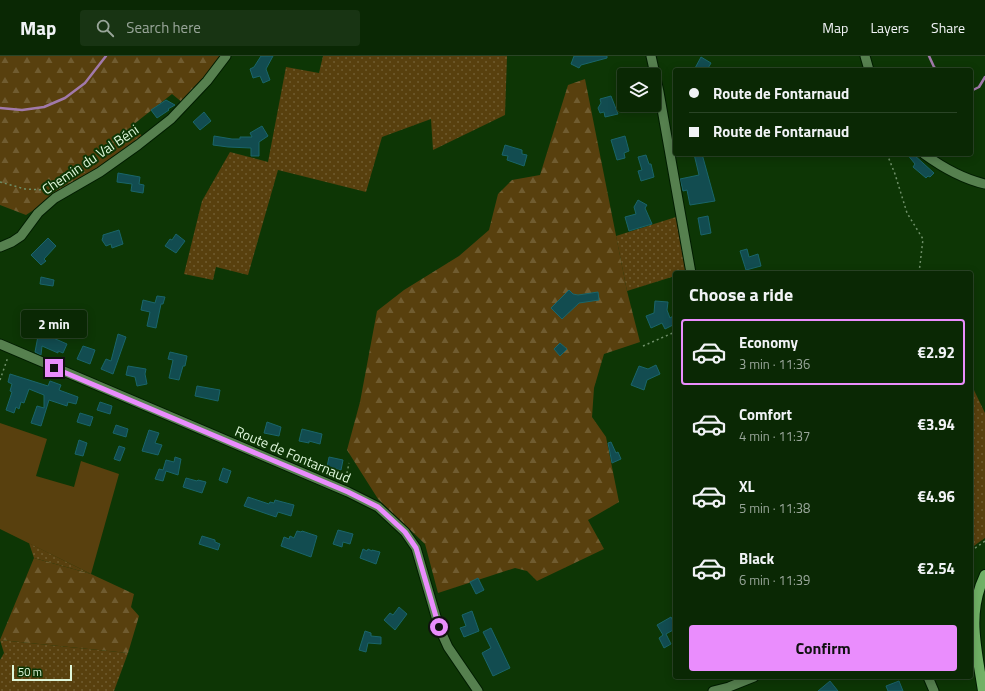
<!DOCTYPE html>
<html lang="en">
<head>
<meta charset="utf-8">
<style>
  body { margin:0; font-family:"Titillium Web",sans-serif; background:#183413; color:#f1f3f6; height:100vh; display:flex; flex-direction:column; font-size:15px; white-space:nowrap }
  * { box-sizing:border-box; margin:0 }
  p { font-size:13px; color:#99a69a }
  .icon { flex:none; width:22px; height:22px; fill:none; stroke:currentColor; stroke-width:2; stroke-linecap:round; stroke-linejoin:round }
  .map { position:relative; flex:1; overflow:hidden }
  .side { position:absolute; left:673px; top:215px; width:300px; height:408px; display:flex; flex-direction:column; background:#0a2804; border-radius:4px; box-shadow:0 2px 10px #0003,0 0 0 1px #2a4426 }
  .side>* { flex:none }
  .top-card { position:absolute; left:673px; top:12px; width:300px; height:88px; border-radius:4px; box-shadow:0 2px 10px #0003,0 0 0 1px #2a4426; display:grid; align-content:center; height:88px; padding:0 16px; background:#0a2804 }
  .buttons { position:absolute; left:617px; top:12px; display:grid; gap:8px }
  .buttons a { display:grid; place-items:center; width:44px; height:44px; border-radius:4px; background:#0a2804; box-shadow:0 2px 10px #0003,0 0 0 1px #2a4426; font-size:20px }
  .scale { position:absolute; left:12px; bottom:10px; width:60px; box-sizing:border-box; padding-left:4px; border:2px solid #dff7db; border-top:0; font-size:11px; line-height:14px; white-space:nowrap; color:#dff7db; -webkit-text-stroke:3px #0d3605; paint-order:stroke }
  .end { position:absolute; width:18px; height:18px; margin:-9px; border:5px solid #ea8dfd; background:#111; box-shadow:0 0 0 2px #111 }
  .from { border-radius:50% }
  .bubble { position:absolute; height:28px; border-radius:4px; background:#0a2804; box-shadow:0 2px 10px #0003,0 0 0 1px #2a4426; font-size:13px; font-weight:700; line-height:28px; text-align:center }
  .top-card b { display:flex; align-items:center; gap:14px; height:38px; font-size:15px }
  .top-card b+b { border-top:1px solid #2a4426 }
  .top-card i { width:10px; height:10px; background:#f1f3f6 }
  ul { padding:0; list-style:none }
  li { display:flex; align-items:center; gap:12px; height:66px; margin:0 8px 6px; padding:0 8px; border:2px solid transparent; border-radius:4px }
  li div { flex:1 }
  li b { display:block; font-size:15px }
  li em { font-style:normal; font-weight:700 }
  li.on { border-color:#ea8dfd }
  li>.icon { width:36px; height:36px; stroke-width:1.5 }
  h2 { padding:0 16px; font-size:18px; line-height:48px }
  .button { display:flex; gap:8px; margin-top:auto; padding:8px 16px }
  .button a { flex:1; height:46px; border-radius:4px; background:#ea8dfd; color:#111; font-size:16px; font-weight:700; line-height:46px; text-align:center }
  header { display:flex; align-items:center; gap:24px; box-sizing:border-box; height:56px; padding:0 20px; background:#0a2804; border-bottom:1px solid #2a4426 }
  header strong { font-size:19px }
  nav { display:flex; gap:22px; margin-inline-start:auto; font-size:14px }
  .search { width:280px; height:36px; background:#183413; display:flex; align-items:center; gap:10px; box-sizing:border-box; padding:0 14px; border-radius:4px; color:#99a69a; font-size:15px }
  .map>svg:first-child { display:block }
  .grass { fill:url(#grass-dots) }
  .forest { fill:url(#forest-firs) }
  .green { fill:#58400e }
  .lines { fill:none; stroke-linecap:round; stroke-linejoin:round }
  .stream { stroke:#a179aa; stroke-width:2.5 }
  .building { fill:#124c50; stroke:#1a656a }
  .minor-casing { stroke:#001c00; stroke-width:11 }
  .primary-casing { stroke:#001c00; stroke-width:12 }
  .path { stroke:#6f9069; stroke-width:1.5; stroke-dasharray:2 3; stroke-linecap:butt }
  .minor { stroke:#56804f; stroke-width:9 }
  .primary { stroke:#71b166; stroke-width:10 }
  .route { stroke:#ea8dfd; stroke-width:5 }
  .labels { text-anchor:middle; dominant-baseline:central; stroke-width:4; stroke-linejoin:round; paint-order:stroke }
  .street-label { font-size:14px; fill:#dff7db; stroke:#0d3605 }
</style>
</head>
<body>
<header>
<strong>Map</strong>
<div class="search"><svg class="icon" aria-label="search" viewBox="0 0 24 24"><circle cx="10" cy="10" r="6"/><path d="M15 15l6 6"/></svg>Search here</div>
<nav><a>Map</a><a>Layers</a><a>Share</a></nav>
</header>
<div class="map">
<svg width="985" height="635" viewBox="0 0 985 635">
  <defs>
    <pattern id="grass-dots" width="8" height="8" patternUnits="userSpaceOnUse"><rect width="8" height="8" fill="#58400e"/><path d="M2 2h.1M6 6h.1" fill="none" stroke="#705c30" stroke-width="1.8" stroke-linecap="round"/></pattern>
    <pattern id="forest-firs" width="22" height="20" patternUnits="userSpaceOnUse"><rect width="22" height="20" fill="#58400e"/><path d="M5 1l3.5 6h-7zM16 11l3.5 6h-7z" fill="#705c30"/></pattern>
  </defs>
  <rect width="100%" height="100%" fill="#0d3605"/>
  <path class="grass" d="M 323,0 L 507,0 L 505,59 L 433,94 L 431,63 L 382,81 L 366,136 L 278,114 L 248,219 L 216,211 L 213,224 L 184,218 L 202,145 L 230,96 L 268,106 L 286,11 L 319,17 Z
    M 676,161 L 686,217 L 675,217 L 675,220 L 627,235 L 616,180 Z
    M 971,328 L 985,357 L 985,482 L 971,492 Z
    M 29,487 L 91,518 L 34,502 Z
    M 0,584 L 128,597 L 114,635 L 0,635 L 0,604 L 4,597 Z"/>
  <path class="forest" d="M 0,0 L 222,0 L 183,47 L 172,38 L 134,68 L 143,82 L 26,159 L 0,149 Z
    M 585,23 L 627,235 L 640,286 L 604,298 L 594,332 L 592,361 L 606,381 L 619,446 L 588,464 L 604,493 L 537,525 L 527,515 L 515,512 L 438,537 L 425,488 L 378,443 L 347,394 L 360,346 L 377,255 L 404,234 L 459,200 L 489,174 L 498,138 L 512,124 L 540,119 L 568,29 Z
    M 34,502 L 91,518 L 134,538 L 131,551 L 139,560 L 128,597 L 0,584 Z"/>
  <path class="green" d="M 0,367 L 47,383 L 36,420 L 74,431 L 81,405 L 119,418 L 91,518 L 0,473 Z"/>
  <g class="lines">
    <path class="stream" d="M 929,0 L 934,11 L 937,14
      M 971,35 L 979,31 L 985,21
      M 0,52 L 22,54 L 44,51 L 65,42 L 85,27 L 106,0"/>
  </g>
  <path class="building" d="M 261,0 L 273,0 L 266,13 L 270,24 L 263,27 L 260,20 L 253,22 L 250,13 L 254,11 Z
    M 574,0 L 607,0 L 607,2 L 581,9 L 579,12 L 571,8 Z
    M 701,1 L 711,7 L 707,14 L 694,14 Z
    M 611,40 L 618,58 L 605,61 L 604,56 L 600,57 L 598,52 L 601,47 L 600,43 Z
    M 166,44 L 175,49 L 168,53 L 169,54 L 157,62 L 151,54 Z
    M 204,56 L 211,65 L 200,74 L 193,66 Z
    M 262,70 L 268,80 L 259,86 L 259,100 L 251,100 L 251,92 L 228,91 L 213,89 L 214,80 L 232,83 L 240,83 L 240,81 L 252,81 L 250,77 Z
    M 625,80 L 629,95 L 624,97 L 625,102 L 617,104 L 611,84 Z
    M 505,89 L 522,94 L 522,98 L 527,99 L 524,110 L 507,104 L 508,100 L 502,99 Z
    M 694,98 L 702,98 L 715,145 L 690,149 L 687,134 L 683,135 L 680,123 L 699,119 Z
    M 907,98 L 913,98 L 934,117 L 930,121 L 928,120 L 926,122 L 913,111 L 915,108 Z
    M 646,99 L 649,108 L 651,108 L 654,121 L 641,125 L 638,115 L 642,114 L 638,101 Z
    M 118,117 L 140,121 L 139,128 L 144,129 L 143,137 L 131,135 L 132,128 L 117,126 Z
    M 638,144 L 647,149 L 645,152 L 652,168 L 629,175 L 625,161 L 636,158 L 634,151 Z
    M 708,160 L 711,177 L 701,179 L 698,162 Z
    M 119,174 L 123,188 L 112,192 L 111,188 L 106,190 L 102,184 L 103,181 L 103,179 Z
    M 176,178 L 185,185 L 176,197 L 165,190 L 170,183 L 172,184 Z
    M 48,182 L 56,190 L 44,203 L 46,205 L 41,209 L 31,199 Z
    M 747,193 L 749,201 L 758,198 L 761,210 L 746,214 L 740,195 Z
    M 41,221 L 54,224 L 53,230 L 40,228 Z
    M 569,234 L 573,238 L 578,239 L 598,236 L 599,244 L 579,247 L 562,263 L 551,252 Z
    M 157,240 L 165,241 L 163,248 L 161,248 L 156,272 L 147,270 L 150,256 L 141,254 L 143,244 L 155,247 Z
    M 655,245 L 668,246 L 667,254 L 670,262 L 673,260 L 675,268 L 665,273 L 662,267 L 651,272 L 646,260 L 654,257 Z
    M 118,278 L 126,281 L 113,318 L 101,313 L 106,303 L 111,305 Z
    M 38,280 L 50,282 L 51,281 L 67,288 L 63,297 L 58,295 L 58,297 L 42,290 L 41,299 L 35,296 Z
    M 560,287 L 567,293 L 560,300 L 554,293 Z
    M 83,290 L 95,294 L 90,308 L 77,303 Z
    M 170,296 L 187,300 L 185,310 L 183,310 L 179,324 L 169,322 L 173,304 L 168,303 Z
    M 656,309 L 660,318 L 647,324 L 644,334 L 631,329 L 639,310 L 648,313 Z
    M 128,310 L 146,313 L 145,318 L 147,328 L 137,330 L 135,321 L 126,319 Z
    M 10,318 L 48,330 L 50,325 L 61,329 L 59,334 L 78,341 L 76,348 L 68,346 L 67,350 L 49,344 L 41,370 L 31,367 L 37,350 L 44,352 L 44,339 L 29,333 L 24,347 L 21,346 L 19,353 L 16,351 L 14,357 L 6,354 L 12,336 L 10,335 L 12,328 L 8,326 Z
    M 197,330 L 220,334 L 218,345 L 195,340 Z
    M 100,346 L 112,350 L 110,358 L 97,354 Z
    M 80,357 L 93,361 L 90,370 L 77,366 Z
    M 267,366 L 281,371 L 279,380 L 264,377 Z
    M 116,369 L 128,373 L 126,381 L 113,377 Z
    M 302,373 L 322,378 L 320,388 L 309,385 L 309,387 L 299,385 Z
    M 149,374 L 159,377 L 155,387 L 162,389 L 158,399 L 142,395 Z
    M 79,384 L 87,387 L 83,400 L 75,398 Z
    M 611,386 L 616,397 L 618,396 L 621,403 L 612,407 L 608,387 Z
    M 119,390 L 125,392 L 120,405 L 114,403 Z
    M 175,401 L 181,403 L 178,419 L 166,415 L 163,425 L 155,423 L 159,413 L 163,414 L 166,404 L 174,406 Z
    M 329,401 L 343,404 L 341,414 L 327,411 Z
    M 223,412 L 231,415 L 227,427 L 219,424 Z
    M 186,422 L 197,425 L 198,424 L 206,426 L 202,437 L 183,431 Z
    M 248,441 L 269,448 L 270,446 L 274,447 L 275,444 L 294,449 L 291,460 L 278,456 L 276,461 L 244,450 Z
    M 338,474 L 353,478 L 350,488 L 343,486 L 342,491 L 333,488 Z
    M 297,475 L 301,476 L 302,475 L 317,480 L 311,501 L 281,490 L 284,481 L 289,483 L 290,480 L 294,482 Z
    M 202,480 L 215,484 L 215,486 L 220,488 L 218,494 L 199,488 Z
    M 363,493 L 367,495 L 368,493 L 372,495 L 372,494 L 380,496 L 376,508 L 360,502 Z
    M 478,522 L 484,534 L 476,538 L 470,526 Z
    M 399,551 L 407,558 L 395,574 L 384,564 L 390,557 L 393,559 Z
    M 472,555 L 479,575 L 464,581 L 460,572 L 466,570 L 462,559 Z
    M 671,561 L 675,569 L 675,573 L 666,578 L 671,588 L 664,592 L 659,582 L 663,579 L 657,569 Z
    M 491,572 L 510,612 L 493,620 L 482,597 L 491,592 L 483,576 Z
    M 365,575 L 371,577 L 371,580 L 381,581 L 381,588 L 368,587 L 366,596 L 359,594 Z
    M 830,625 L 838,635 L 818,635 Z
    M 899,625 L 903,635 L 888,635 L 886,630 Z"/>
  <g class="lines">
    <g class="minor-casing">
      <path id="minor" d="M 651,0 L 659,36 L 691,217
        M 865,0 L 869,14
        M 924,98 C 942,111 963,123 985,128
        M 0,191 L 12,186 L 21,180 L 38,157 L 55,142 L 100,116 L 138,89 L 171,63 L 207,25 L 226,0
        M 0,288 L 348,436 L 378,451 L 405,476 L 416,492 L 439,571 L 448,591 L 478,635
        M 928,621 L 934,635
        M 713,635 L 729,631 L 754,621"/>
    </g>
    <g class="primary-casing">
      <path id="primary" d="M 983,635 C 977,594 966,558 985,519"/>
    </g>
    <path class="path" d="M 887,98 L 895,118 L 907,157 L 923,183 L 919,217
      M 0,126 L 25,133 L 46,134 L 49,137
      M 643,290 L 675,276
      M 0,324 L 8,301
      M 345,427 L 349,407
      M 971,495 L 985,485"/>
    <use href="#minor" class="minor"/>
    <use href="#primary" class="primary"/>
  </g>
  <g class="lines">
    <path class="route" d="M 54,312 L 348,436 L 378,451 L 405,476 L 416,492 L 439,571"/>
  </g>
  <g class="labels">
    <g class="street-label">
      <text transform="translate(90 103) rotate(-34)">Chemin du Val Béni</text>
      <text transform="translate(293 398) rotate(23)">Route de Fontarnaud</text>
    </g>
  </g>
</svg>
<div class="buttons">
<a><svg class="icon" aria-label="layers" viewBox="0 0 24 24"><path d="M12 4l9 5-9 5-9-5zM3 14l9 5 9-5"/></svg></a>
</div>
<div class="scale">50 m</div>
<i class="end from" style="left:439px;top:571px"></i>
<i class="end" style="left:54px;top:312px"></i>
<div class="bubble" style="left:21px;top:254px;width:66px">2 min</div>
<div class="top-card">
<b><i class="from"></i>Route de Fontarnaud</b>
<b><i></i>Route de Fontarnaud</b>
</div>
<section class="side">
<h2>Choose a ride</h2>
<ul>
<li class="on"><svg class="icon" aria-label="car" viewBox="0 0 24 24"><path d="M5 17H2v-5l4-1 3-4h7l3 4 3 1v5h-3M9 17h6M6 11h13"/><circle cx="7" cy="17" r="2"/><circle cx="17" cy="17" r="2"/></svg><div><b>Economy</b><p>3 min · 11:36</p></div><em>€2.92</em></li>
<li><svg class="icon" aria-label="car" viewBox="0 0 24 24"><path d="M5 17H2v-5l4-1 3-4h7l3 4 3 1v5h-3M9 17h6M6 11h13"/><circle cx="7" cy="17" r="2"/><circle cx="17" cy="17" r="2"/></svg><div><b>Comfort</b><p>4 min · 11:37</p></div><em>€3.94</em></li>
<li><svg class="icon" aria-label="car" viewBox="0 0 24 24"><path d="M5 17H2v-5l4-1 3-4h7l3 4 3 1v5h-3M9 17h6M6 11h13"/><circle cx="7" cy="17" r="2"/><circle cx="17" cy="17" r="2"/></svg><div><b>XL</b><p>5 min · 11:38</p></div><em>€4.96</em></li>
<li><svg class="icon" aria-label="car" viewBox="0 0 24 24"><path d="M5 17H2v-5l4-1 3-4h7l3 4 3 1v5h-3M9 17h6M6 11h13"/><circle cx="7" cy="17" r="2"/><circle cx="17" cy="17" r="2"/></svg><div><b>Black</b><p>6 min · 11:39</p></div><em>€2.54</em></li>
</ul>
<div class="button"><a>Confirm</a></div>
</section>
</div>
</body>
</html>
